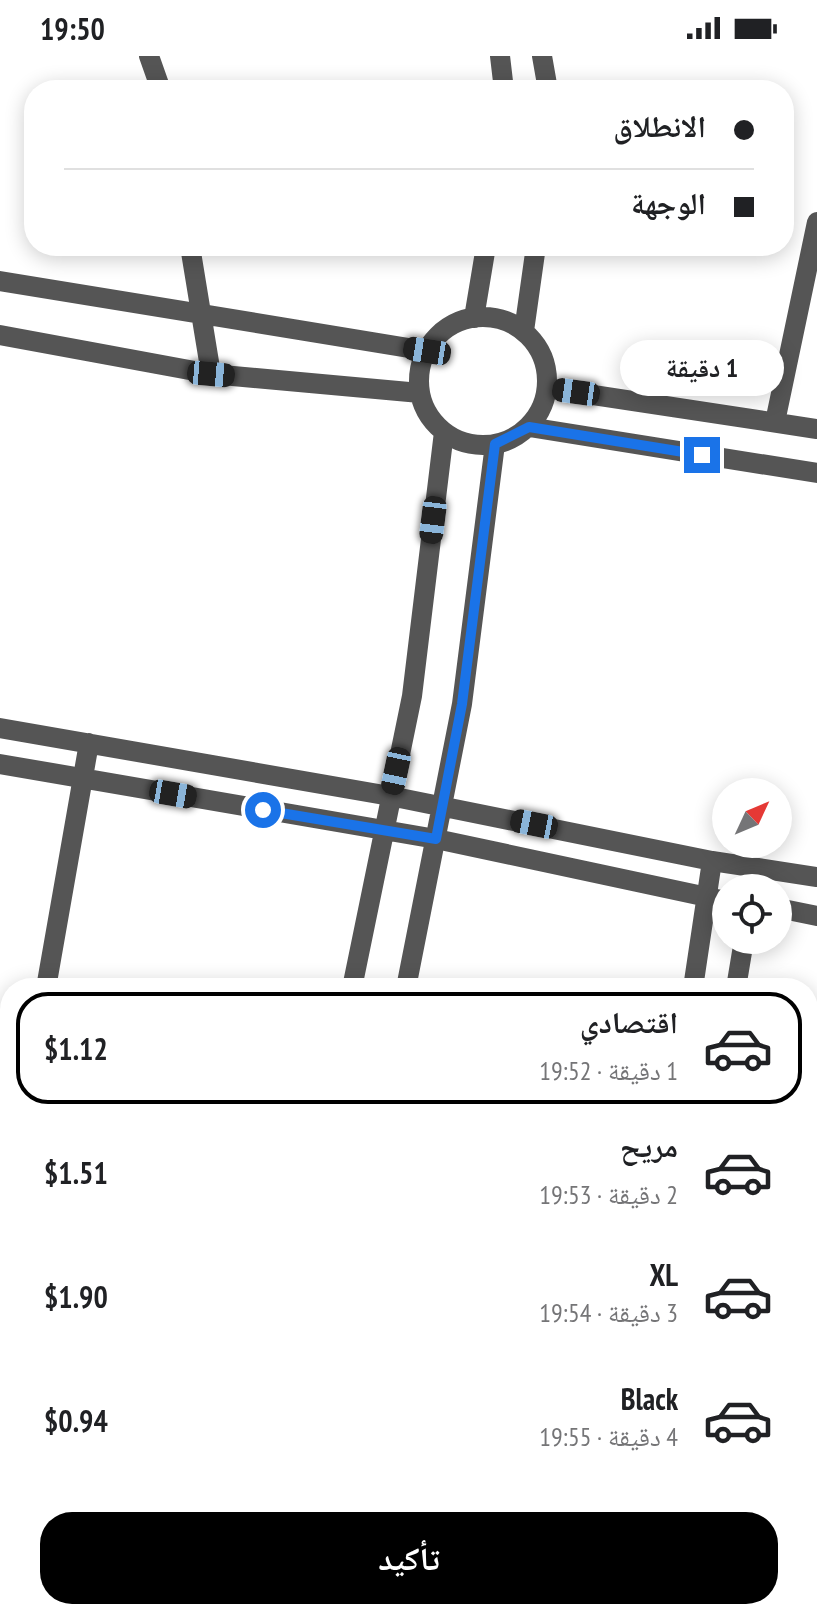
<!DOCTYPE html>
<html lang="ar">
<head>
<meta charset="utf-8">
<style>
  body { margin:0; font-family:"PT Sans Narrow","Noto Naskh Arabic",sans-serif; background:#f6f6f6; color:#202124; direction:rtl; height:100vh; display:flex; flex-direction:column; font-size:30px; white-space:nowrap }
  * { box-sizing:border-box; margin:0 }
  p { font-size:26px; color:#757577 }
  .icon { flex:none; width:44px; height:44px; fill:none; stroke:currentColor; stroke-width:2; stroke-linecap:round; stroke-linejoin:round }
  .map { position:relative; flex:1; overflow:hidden; direction:ltr }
  .sheet { position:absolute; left:0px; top:922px; width:818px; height:642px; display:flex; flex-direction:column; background:#fff; border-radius:32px 32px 0 0; box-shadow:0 4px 20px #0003; direction:rtl }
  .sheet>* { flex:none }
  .hud { position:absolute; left:24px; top:24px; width:770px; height:176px; border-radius:32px; box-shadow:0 4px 20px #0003; direction:rtl; display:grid; align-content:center; height:176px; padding:0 40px; background:#fff }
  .needle { width:52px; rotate:46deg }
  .controls { position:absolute; left:712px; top:722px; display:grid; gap:16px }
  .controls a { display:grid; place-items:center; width:80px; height:80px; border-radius:50%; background:#fff; box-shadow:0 4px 20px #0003; font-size:40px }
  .end { position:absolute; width:36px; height:36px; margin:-18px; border:10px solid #1a73e8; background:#fff; box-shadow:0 0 0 4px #fff }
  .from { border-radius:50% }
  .bubble { position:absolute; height:56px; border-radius:28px; background:#fff; box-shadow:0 4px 20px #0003; font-size:26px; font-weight:700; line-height:56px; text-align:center; direction:rtl }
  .car { position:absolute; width:24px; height:48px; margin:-24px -12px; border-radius:10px; box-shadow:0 0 6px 2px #0007; background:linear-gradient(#222 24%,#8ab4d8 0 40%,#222 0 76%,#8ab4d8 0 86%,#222 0) }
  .hud b { display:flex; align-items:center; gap:28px; height:76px; font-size:30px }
  .hud b+b { border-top:2px solid #e0e0e0 }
  .hud i { width:20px; height:20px; background:#202124 }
  ul { padding:14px 0 0; list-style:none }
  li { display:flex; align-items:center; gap:24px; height:112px; margin:0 16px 12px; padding:0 24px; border:4px solid transparent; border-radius:32px }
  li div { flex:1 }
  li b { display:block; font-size:30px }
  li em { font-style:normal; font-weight:700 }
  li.selected { border-color:#000 }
  li>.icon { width:72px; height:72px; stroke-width:1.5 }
  .cta { display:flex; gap:16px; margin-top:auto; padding:16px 40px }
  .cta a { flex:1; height:92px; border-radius:32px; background:#000; color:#fff; font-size:32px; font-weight:700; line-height:92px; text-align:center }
  .status { display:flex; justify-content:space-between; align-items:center; height:56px; padding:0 40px; background:#fff; direction:ltr }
  .status svg { height:22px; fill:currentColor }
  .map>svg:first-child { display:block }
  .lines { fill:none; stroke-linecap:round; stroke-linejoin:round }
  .minor { stroke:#555; stroke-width:20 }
  .route { stroke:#1a73e8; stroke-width:10 }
</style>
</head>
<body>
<div class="status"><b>19:50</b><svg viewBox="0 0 49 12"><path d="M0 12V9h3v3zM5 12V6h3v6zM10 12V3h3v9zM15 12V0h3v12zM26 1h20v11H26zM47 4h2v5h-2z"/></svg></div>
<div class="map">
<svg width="817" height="1563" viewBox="0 0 817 1563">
  <rect width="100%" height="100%" fill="#fff"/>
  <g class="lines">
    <path class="minor" d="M 149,0 L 161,34
      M 500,0 L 504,34
      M 542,0 L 548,34
      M 190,190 L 211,318
      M 0,225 L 427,295
      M419 325a64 64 0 1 1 128 0a64 64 0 1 1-128 0Z
      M 474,262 L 486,190
      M 524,275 L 536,190
      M 0,279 L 211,318 L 420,337
      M 547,332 L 817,373
      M 775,366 L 817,166
      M 529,371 L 817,417
      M 0,672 L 390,740 L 712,805 L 817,821
      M 0,708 L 436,783 L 726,845
      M 778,852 L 817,860
      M 46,932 L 89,687
      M 352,932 L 412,640 L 444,376
      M 406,932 L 462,648 L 495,388
      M 693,932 L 712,805
      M 736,932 L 744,884
      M 0,1191 L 10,1133
      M 0,1241 L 10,1243
      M 0,1559 L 28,1563
      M 585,1563 L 587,1554
      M 631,1563 L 632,1554"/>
  </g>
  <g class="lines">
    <path class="route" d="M 263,754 L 436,783 L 462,648 L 495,388 L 529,371 L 702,399"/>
  </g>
</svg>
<div class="controls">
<a><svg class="needle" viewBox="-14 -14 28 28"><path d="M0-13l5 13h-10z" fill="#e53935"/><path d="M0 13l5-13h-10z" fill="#757577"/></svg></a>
<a><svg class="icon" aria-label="locate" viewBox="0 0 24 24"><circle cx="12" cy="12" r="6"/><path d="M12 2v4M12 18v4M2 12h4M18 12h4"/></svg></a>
</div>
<i class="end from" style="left:263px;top:754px"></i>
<i class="end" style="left:702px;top:399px"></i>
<div class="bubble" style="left:620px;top:284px;width:164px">1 دقيقة</div>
<i class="car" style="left:427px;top:295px;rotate:279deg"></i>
<i class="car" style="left:211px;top:318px;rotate:95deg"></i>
<i class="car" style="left:576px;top:336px;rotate:278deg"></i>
<i class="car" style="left:433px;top:464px;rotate:187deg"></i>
<i class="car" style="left:396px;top:715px;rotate:192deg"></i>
<i class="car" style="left:173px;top:738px;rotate:100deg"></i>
<i class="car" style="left:534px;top:768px;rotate:281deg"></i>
<div class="hud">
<b><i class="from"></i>الانطلاق</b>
<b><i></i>الوجهة</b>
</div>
<section class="sheet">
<ul>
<li class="selected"><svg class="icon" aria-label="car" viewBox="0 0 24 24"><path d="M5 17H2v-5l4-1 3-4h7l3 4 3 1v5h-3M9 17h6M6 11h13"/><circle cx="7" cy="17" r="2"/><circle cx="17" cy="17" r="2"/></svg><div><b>اقتصادي</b><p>1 دقيقة · 19:52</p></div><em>$1.12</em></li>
<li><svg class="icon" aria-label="car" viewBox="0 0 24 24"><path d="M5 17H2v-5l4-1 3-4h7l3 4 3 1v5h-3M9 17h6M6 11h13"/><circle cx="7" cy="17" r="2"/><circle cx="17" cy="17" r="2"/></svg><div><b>مريح</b><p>2 دقيقة · 19:53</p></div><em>$1.51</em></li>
<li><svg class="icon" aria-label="car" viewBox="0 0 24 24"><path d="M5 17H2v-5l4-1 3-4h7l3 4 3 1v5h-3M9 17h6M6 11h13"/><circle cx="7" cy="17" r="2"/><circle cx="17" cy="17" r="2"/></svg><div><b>XL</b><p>3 دقيقة · 19:54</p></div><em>$1.90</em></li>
<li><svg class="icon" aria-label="car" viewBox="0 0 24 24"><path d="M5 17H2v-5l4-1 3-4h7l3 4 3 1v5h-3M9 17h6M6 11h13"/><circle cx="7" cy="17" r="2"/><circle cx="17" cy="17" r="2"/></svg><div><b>Black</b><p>4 دقيقة · 19:55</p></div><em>$0.94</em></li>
</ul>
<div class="cta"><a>تأكيد</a></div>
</section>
</div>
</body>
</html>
